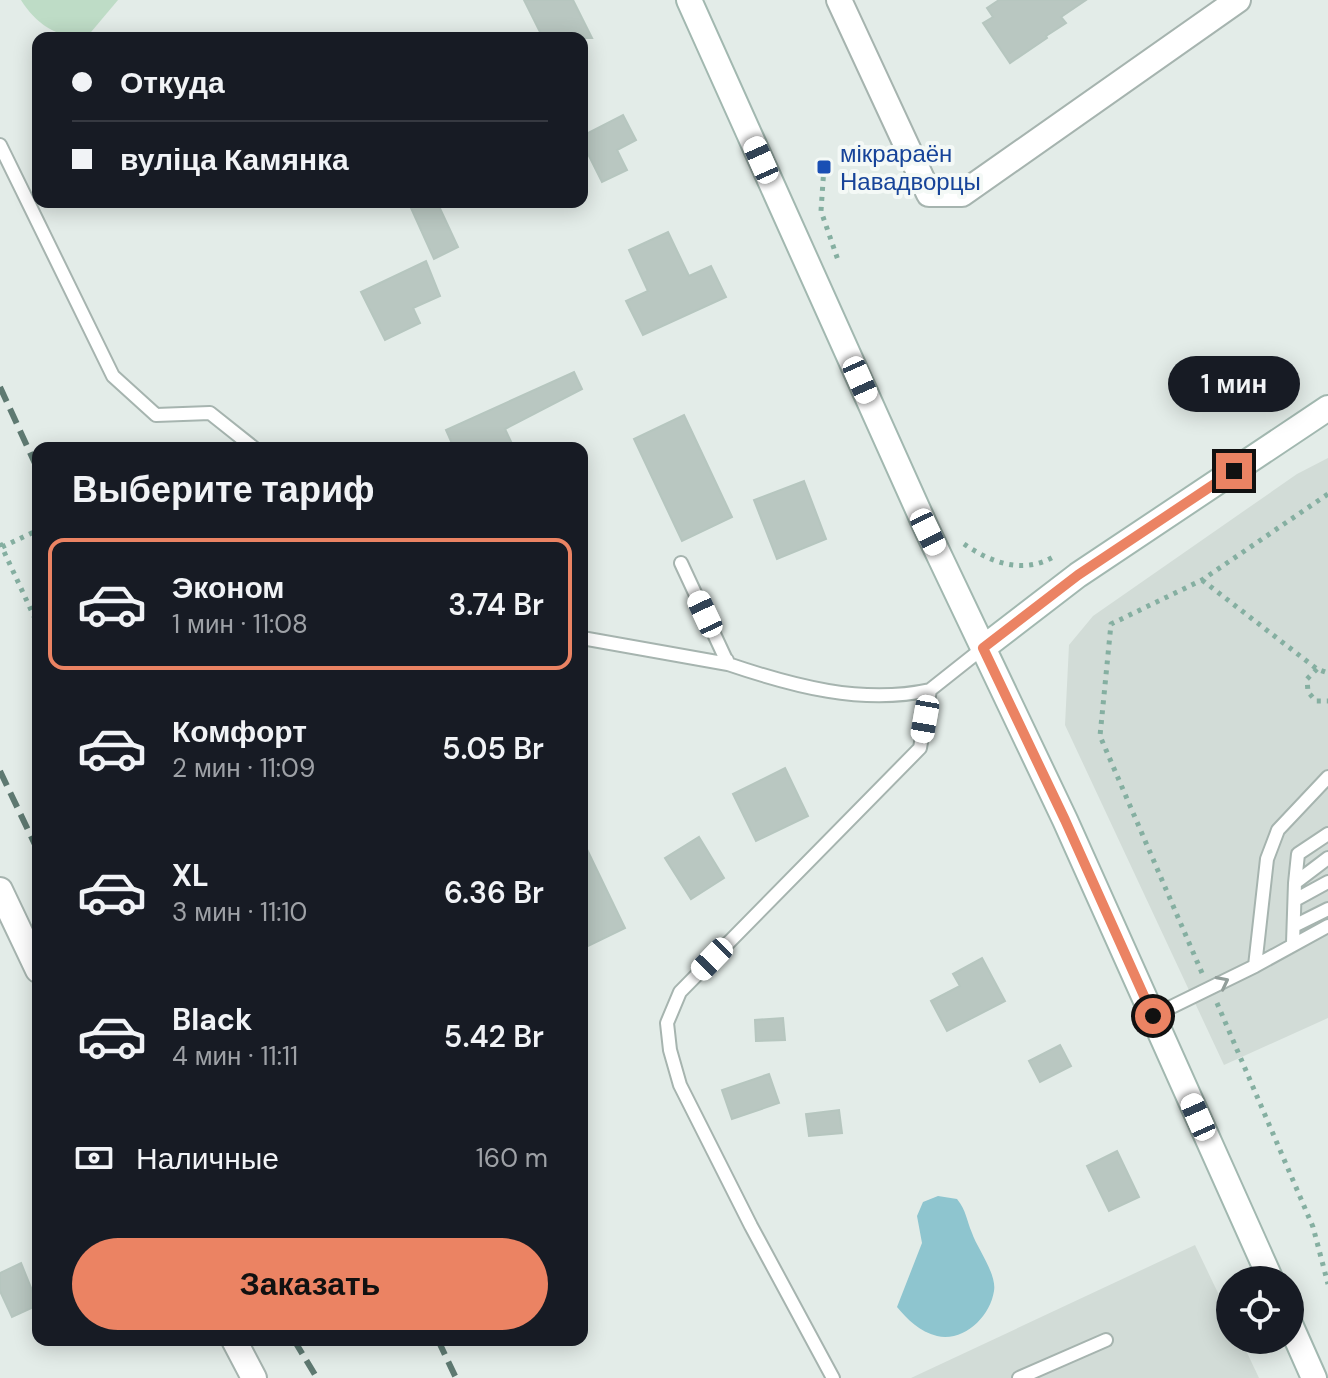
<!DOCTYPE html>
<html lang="ru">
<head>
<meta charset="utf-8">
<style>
  body { margin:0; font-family:"DM Sans",sans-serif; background:#20242c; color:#f1f3f6; height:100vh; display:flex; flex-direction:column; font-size:30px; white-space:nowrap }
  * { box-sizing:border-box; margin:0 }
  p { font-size:26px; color:#9ea1a6 }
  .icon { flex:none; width:44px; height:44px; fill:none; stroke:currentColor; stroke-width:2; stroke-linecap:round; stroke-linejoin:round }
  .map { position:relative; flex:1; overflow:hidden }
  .drawer { position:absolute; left:32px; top:442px; width:556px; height:904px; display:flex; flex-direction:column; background:#171b24; border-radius:16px; box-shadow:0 4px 20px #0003 }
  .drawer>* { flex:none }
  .banner { position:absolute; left:32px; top:32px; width:556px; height:176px; border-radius:16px; box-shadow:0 4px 20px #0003; display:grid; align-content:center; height:176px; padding:0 40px; background:#171b24 }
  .buttons { position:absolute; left:1216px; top:1266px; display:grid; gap:16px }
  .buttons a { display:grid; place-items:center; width:88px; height:88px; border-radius:50%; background:#171b24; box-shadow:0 4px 20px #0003; font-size:40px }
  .end { position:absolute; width:36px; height:36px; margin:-18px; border:10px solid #eb8363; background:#111; box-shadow:0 0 0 4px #111 }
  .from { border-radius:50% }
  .bubble { position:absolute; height:56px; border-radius:28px; background:#171b24; box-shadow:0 4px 20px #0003; font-size:26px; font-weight:600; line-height:56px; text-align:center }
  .car { position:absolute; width:24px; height:48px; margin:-24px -12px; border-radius:10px; box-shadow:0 0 6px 2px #0007; background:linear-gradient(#fff 24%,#345 0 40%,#fff 0 76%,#345 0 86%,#fff 0) }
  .banner b { display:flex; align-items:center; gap:28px; height:76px; font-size:30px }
  .banner b+b { border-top:2px solid #363941 }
  .banner i { width:20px; height:20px; background:#f1f3f6 }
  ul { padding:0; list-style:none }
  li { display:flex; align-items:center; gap:24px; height:132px; margin:0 16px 12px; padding:0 24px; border:4px solid transparent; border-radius:16px }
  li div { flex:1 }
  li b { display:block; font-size:30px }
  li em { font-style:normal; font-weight:600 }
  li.current { border-color:#eb8363 }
  li>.icon { width:72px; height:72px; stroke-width:1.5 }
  h2 { padding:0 40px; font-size:36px; line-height:96px }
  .pay { display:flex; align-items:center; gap:20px; height:88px; padding:0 40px; font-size:30px }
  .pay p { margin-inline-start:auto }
  .button { display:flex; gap:16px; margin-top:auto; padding:16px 40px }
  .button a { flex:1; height:92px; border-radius:48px; background:#eb8363; color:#111; font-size:32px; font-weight:600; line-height:92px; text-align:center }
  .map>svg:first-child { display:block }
  .built { fill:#d2dcd7 }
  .green { fill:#bedcc6 }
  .water { fill:#8ec5cf }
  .building { fill:#b9c7c1; stroke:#b6c6bf; stroke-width:2 }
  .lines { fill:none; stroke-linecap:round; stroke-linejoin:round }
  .lane-casing { stroke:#a6b4af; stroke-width:16 }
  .street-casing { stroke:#a6b4af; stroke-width:28 }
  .secondary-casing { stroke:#a2b8b0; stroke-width:28 }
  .path { stroke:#85afa1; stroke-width:5; stroke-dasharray:4 6; stroke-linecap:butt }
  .lane { stroke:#fff; stroke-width:12 }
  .street { stroke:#fff; stroke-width:24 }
  .secondary { stroke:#fff; stroke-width:24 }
  .rail { stroke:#5e7971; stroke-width:6; stroke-dasharray:16 8; stroke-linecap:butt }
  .oneway { stroke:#929e9a }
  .route { stroke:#eb8363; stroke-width:10 }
  .transit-dot { fill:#1a4fb4; stroke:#f4f9f6; stroke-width:3 }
  .labels { text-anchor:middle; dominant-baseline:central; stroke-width:8; stroke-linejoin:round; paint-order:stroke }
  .transit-label { font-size:24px; fill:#164399; stroke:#f4f9f6; text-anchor:start }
</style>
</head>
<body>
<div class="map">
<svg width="1328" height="1378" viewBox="0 0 1328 1378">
  <rect width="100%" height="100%" fill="#e3ece8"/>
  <path class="built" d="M 1328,458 L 1328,1018 L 1224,1065 L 1065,725 L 1069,645 L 1093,616 L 1297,474 Z
    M 1195,1245 L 1230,1318 L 1230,1340 L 1241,1340 L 1259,1378 L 911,1378 Z"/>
  <path class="green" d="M 21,0 L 118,0 L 86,38 C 57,38 36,24 21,0 Z"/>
  <path class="water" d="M 938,1196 L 957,1199 C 967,1212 966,1219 972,1233 C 977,1248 997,1274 994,1291 C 990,1317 964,1342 937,1336 C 920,1332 907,1319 897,1307 L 922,1243 L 917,1216 L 923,1202 Z"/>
  <path class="building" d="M 524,0 L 573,0 L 592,38 L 543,38 Z
    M 999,0 L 1086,0 L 1061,17 L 1066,23 L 1046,36 L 1047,38 L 1010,63 L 983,23 L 993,17 L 987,8 Z
    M 623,115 L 636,140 L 617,150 L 627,170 L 602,182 L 582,142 L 582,136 Z
    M 424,202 L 437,202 L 458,247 L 434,259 L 411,208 Z
    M 668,232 L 689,276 L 711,266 L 726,297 L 643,335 L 626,301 L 648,291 L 629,250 Z
    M 426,261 L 440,296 L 413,308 L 420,323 L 385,340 L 361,292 Z
    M 574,372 L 582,389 L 505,429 L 514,448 L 454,448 L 446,430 Z
    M 684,415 L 732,517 L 682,541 L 634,439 Z
    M 804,481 L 826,539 L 777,559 L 754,500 Z
    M 785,768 L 808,816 L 756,841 L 733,794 Z
    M 699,837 L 724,878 L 691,899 L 665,858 Z
    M 582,839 L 625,928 L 582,949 Z
    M 982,958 L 1005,1001 L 947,1031 L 931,1001 L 960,986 L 953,974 Z
    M 783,1018 L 785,1040 L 756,1041 L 755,1020 Z
    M 1060,1045 L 1071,1066 L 1040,1082 L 1029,1061 Z
    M 769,1074 L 779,1103 L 732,1119 L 722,1090 Z
    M 839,1110 L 842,1133 L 809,1136 L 806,1114 Z
    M 1117,1151 L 1139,1197 L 1109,1211 L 1087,1166 Z
    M 21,1263 L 38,1305 L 12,1317 L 0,1291 L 0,1273 Z"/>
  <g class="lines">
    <g class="lane-casing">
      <path id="lane" d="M 0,145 L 113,376 L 156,415 L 210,413 L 254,448
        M 681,563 L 728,664 C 793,686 862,705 930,690
        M 582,638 L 728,664 L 727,660
        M 1295,883 L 1298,854 L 1328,834
        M 1295,900 L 1328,882
        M 1294,926 L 1328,909
        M 1293,943 L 1295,883 L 1328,858
        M 1255,966 L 1328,926
        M 1153,1016 L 1255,966 L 1267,859 L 1278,830 L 1328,777
        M 833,1378 L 751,1226 L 680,1085 L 670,1050 L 667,1023 L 680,992 L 920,748 L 930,690 L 983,648
        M 1019,1378 L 1106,1340"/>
    </g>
    <g class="street-casing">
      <path id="street" d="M 839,0 L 929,194 L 962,194 L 1238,0
        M 0,890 L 38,970
        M 234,1340 L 254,1378"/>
    </g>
    <g class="secondary-casing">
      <path id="secondary" d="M 689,0 L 928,532 L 1065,820 L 1271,1280
        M 983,648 L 1078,575 L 1328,408
        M 1290,1324 L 1314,1378"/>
    </g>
    <path class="path" d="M 824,167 L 821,211 L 839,263
      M 0,543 L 38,625
      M 964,544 C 992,563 1023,575 1055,556
      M 2,547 L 38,530
      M 1202,580 L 1317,669 L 1328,673
      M 1317,669 L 1307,679 L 1308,692 L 1316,701 L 1328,701
      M 1202,973 L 1100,736 L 1111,624 L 1202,580 L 1328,494
      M 1217,1003 L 1313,1227 L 1328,1284"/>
    <use href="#lane" class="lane"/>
    <use href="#street" class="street"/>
    <use href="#secondary" class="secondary"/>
    <path class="rail" d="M 0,387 L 38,470
      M 0,771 L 38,851
      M 294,1340 L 317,1378
      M 438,1340 L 456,1378"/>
  </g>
  <defs><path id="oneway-chevron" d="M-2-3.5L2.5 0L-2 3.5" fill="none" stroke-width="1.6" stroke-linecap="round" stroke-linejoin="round" transform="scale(2)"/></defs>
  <use class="oneway" href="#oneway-chevron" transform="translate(1223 982) rotate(-27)"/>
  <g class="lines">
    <path class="route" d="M 1153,1016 L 1065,820 L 983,648 L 1078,575 L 1234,471"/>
  </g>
  <rect class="transit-dot" x="816" y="159" width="16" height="16" rx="4"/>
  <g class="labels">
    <g class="transit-label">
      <text x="840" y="153">мікрараён<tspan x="840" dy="28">Навадворцы</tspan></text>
    </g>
  </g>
</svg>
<div class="buttons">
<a><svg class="icon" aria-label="locate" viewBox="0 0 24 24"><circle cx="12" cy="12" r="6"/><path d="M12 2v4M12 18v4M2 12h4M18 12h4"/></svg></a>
</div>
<i class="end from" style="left:1153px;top:1016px"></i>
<i class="end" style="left:1234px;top:471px"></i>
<div class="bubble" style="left:1168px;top:356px;width:132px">1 мин</div>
<i class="car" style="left:761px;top:160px;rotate:336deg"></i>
<i class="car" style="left:860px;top:380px;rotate:156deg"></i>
<i class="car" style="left:928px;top:532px;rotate:154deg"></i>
<i class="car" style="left:705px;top:614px;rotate:335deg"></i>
<i class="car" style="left:925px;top:719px;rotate:190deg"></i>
<i class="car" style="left:712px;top:959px;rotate:224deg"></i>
<i class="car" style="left:1198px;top:1117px;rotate:336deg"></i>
<div class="banner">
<b><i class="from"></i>Откуда</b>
<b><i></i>вуліца Камянка</b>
</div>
<section class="drawer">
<h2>Выберите тариф</h2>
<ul>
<li class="current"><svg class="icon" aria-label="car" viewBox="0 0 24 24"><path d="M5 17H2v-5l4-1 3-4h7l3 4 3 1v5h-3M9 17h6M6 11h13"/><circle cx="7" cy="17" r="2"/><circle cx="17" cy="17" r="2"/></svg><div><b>Эконом</b><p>1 мин · 11:08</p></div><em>3.74 Br</em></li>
<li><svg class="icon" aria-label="car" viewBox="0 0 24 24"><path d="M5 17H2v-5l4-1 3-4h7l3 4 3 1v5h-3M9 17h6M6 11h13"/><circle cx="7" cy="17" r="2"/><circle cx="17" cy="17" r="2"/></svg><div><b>Комфорт</b><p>2 мин · 11:09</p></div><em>5.05 Br</em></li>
<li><svg class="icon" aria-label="car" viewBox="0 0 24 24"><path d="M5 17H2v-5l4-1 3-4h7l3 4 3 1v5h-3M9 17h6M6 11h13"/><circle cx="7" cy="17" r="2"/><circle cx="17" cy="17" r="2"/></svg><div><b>XL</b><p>3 мин · 11:10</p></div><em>6.36 Br</em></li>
<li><svg class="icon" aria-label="car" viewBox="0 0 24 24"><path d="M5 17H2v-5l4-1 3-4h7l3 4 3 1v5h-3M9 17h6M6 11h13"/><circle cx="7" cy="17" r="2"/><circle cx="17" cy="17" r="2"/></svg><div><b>Black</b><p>4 мин · 11:11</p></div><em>5.42 Br</em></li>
</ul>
<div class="pay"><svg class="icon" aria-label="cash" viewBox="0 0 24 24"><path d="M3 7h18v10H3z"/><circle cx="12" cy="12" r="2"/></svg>Наличные<p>160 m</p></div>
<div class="button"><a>Заказать</a></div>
</section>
</div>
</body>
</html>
